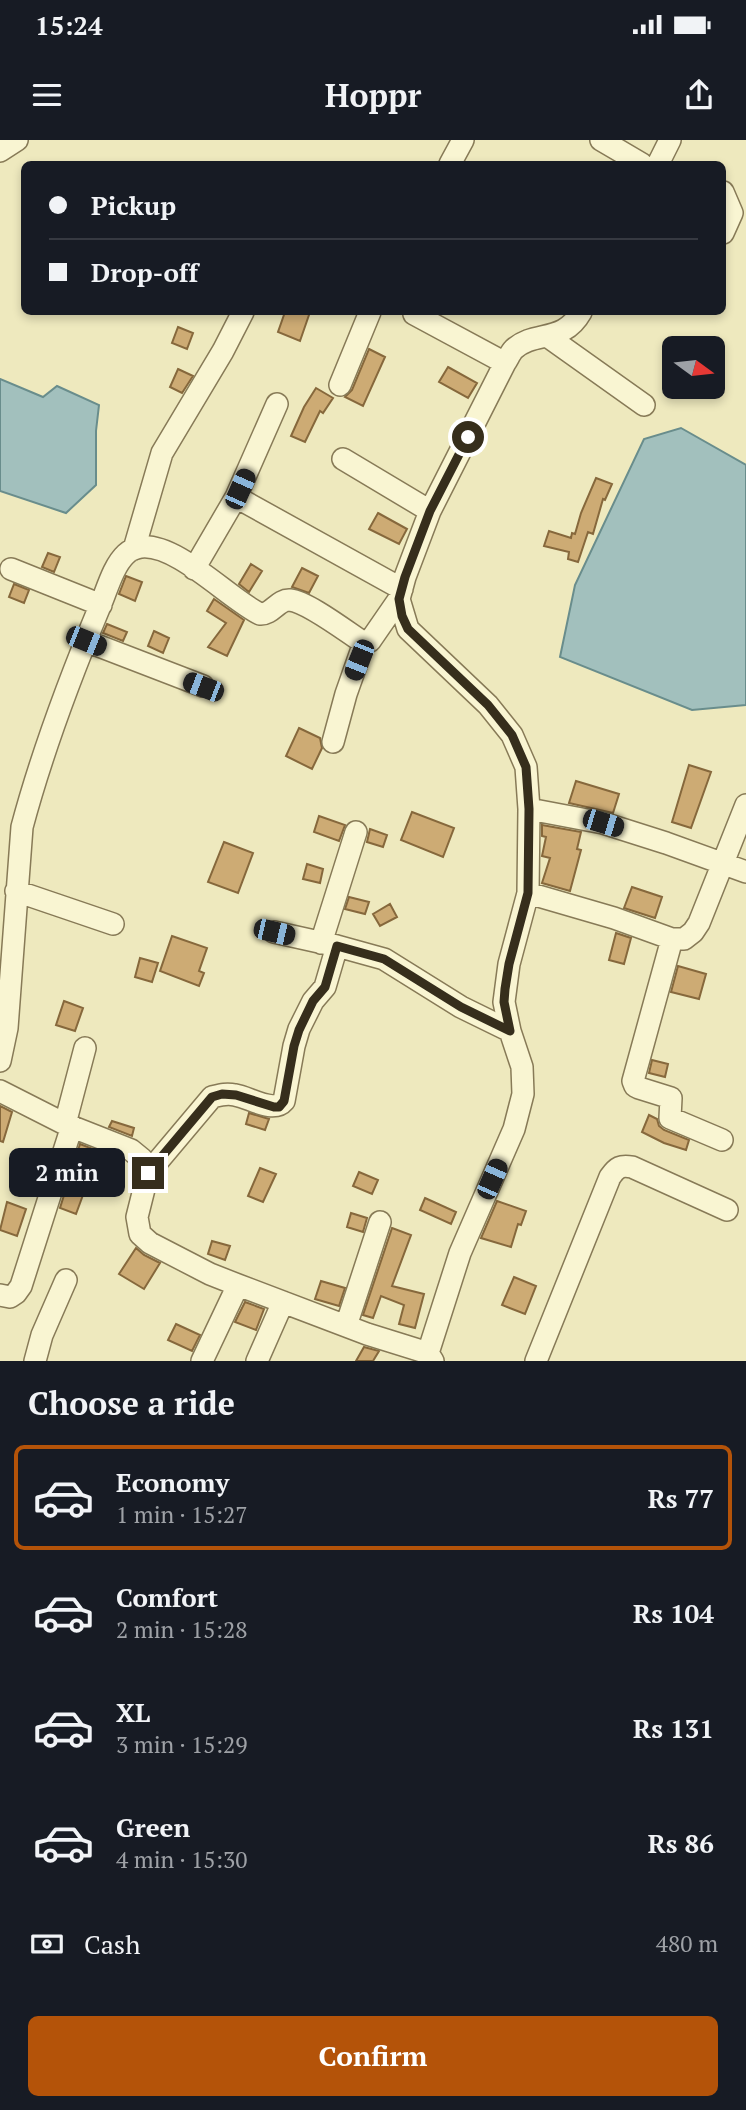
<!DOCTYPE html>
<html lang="en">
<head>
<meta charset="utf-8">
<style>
  body { margin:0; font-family:"PT Serif",serif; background:#242831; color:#f1f3f6; height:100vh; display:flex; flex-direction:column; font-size:26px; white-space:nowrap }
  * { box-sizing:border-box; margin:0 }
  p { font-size:23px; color:#9ea1a6 }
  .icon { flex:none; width:38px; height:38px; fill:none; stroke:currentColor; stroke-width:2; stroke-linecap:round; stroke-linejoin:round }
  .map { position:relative; height:1221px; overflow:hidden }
  .sheet { display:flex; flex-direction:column; background:#171b24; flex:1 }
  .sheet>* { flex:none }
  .top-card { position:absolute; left:21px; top:21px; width:705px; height:154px; border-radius:10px; box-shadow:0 4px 10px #0003; display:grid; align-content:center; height:154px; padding:0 28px; background:#171b24 }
  .needle { width:46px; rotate:105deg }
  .buttons { position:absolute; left:662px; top:196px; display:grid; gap:14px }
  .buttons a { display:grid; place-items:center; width:63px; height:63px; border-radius:10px; background:#171b24; box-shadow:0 4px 10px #0003; font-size:35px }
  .end { position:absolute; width:32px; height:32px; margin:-16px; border:9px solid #362e1c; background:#fff; box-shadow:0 0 0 4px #fff }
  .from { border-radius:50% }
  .bubble { position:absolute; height:49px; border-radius:10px; background:#171b24; box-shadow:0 4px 10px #0003; font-size:23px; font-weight:700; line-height:49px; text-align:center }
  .car { position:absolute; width:21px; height:42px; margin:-21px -10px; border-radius:9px; box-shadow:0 0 5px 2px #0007; background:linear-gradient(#222 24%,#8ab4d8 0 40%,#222 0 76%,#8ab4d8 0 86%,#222 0) }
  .top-card b { display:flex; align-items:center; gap:24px; height:66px; font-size:26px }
  .top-card b+b { border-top:2px solid #363941 }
  .top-card i { width:18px; height:18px; background:#f1f3f6 }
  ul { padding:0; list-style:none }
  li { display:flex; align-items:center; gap:21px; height:105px; margin:0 14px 10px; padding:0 14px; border:4px solid transparent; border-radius:10px }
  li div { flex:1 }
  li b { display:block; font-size:26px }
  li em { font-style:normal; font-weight:700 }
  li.current { border-color:#b45309 }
  li>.icon { width:63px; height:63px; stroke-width:1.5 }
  h2 { padding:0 28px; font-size:32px; line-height:84px }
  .pay { display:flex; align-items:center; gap:18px; height:77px; padding:0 28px; font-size:26px }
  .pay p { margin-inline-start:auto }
  .action { display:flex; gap:14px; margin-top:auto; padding:14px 28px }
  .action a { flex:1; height:80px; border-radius:10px; background:#b45309; color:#fff; font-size:28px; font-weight:700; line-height:80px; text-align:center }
  .status { display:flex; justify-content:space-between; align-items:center; height:49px; padding:0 35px; background:#171b24; direction:ltr }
  .status svg { height:19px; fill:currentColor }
  header { display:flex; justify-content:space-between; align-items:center; height:91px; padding:0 28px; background:#171b24; font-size:32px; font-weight:700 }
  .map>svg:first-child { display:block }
  .water { fill:#a2c0bd; stroke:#698d8c; stroke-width:2 }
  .building { fill:#cdab74; stroke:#86683c; stroke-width:2 }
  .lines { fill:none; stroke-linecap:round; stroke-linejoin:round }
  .minor-casing { stroke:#877a57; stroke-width:24 }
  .minor { stroke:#f9f5d2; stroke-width:21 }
  .route { stroke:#362e1c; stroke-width:9 }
</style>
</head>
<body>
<div class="status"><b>15:24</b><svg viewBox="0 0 49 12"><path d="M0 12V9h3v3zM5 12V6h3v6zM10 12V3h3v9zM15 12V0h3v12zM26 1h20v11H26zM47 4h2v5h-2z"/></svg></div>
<header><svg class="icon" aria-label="menu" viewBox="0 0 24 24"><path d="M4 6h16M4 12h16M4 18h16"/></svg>Hoppr<svg class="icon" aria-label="share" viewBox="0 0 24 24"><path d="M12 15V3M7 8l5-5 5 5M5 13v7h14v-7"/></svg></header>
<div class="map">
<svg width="746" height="1221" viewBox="0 0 746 1221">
  <rect width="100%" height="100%" fill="#eee9be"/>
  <path class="water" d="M 0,239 L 43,257 L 57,246 L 99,265 L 96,291 L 96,345 L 66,373 L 0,351 Z
    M 681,288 L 746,325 L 746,565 L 692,570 L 560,517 L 575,445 L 644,299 Z"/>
  <path class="building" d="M 285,172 L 310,172 L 300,201 L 278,192 Z
    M 178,187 L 193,193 L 187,209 L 172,203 Z
    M 369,209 L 385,217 L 363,266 L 345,257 L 352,250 Z
    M 448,227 L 477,243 L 468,258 L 439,242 Z
    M 178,229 L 193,236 L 182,253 L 170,247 Z
    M 316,248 L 333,258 L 323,273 L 320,271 L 305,302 L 291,296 L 304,267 Z
    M 596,338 L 612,344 L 605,360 L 603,359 L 593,394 L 588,392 L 578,422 L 568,419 L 569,412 L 544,406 L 549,391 L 571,398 L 572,393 L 575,394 L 581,373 Z
    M 378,373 L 407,389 L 399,404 L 369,389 Z
    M 48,413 L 60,417 L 54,432 L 42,427 Z
    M 251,424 L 262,431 L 249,452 L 239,444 Z
    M 302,428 L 318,436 L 309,453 L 292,447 Z
    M 126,436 L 142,442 L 135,461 L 119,454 Z
    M 14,444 L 29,450 L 24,463 L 9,457 Z
    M 214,459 L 244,480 L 227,516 L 208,507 L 226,483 L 207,471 Z
    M 107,484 L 127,492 L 123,501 L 103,493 Z
    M 154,491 L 169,498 L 163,513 L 148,506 Z
    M 299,588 L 320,598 L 322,608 L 312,629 L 286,616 Z
    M 689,625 L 711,632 L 691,688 L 672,682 Z
    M 576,641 L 619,654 L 613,673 L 569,663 Z
    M 412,672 L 454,688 L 443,717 L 401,700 Z
    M 319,676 L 345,685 L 339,701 L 314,692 Z
    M 542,685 L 581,692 L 577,709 L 581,710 L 570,751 L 542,743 L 550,718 L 542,716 L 546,697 L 542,696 Z
    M 370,689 L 387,695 L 383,707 L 367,702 Z
    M 224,702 L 253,713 L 238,753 L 208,742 Z
    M 307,724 L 323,729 L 320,743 L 303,739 Z
    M 632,747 L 662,757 L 655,778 L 624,768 Z
    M 349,757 L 369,762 L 365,774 L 345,769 Z
    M 390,764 L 397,777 L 380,786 L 373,774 Z
    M 616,793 L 631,798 L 624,824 L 609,820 Z
    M 172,796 L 207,808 L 199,831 L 204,833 L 199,846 L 160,831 Z
    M 140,818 L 158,823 L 152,842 L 135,837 Z
    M 678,826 L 706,834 L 699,859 L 671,852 Z
    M 64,861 L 83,868 L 75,891 L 56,885 Z
    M 652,920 L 668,924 L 665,937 L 649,933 Z
    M 0,966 L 12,972 L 3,1002 L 0,1001 Z
    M 249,973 L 269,979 L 265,990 L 246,984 Z
    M 649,975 L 657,979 L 659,986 L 664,990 L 689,1000 L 686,1010 L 664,1003 L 642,992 Z
    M 112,981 L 134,988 L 132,996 L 109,987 Z
    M 80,1004 L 98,1011 L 95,1018 L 116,1025 L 109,1043 L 90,1036 L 76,1074 L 60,1068 Z
    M 260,1028 L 276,1034 L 263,1062 L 248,1056 Z
    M 359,1032 L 378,1040 L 372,1054 L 353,1046 Z
    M 425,1058 L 456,1072 L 451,1084 L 420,1070 Z
    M 497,1061 L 526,1071 L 521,1085 L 518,1084 L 511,1107 L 481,1098 Z
    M 7,1062 L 26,1069 L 17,1096 L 0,1090 Z
    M 351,1073 L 367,1078 L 363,1092 L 347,1087 Z
    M 392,1088 L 411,1095 L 392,1146 L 424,1154 L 415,1188 L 399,1184 L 404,1165 L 381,1156 L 373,1178 L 363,1175 Z
    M 212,1101 L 230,1106 L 225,1120 L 208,1114 Z
    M 136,1108 L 144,1115 L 160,1123 L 144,1149 L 119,1134 Z
    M 514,1137 L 536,1146 L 525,1174 L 502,1165 Z
    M 321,1141 L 345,1148 L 339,1166 L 315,1159 Z
    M 245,1162 L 264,1169 L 256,1190 L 235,1182 Z
    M 176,1184 L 200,1195 L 192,1211 L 168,1200 Z
    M 364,1207 L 379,1211 L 373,1221 L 356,1221 Z"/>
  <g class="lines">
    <g class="minor-casing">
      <path id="minor" d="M 601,0 L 642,24
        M 0,11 L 17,0
        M 450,24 L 463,0
        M 658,24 L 670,0
        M 723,52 L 732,73 L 723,93
        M 414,174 L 505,223
        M 547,196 L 644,265
        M 340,245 L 370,172
        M 343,319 L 430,371
        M 236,357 L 402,449
        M 134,409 L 162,313 L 223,211 L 243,172
        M 11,429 L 101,465
        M 194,429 L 236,357 L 277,264
        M 86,501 L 203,546
        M 333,602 L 346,554 L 364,503
        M 529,669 L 603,683 L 666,703 L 746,732
        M 16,751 L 113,784
        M 528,753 L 614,778 L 672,799 L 684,799 L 693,792 L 699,783 L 746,665
        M 274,792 L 337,806 L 384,819 L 461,867 L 510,891
        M 672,799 L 633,941 L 635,946 L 639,948 L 671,958 L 670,978 L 722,1000
        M 321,803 L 356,692
        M 0,921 L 7,888 L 22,687 C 42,612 70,538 100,466 C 107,450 113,426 126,414 C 129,411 136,408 141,407 C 177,403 229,459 260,474 C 272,475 278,459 290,460 C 308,462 347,492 364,503 L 370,501 L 399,459
        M 0,951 L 65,984 L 131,1010 L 142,1019 L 148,1033 L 137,1077 L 140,1094 L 150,1103 L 210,1134 L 238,1145 L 367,1194 L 428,1213
        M 65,984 L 85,908
        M 148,1033 L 212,957 C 220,955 226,953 235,955 C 249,957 273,974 284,961 L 294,906 L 299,889 L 313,861 L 325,847 L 337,806
        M 0,1155 L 10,1157 L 16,1153 L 21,1146 L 72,986
        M 346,1186 L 380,1082
        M 35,1221 L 42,1195 L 66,1140
        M 202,1221 L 238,1145
        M 257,1221 L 283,1162
        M 433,1221 L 428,1213 L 460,1113 L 514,989 L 523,954 L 522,927 L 510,891 L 504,862 L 509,824 L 528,753 L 529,669 L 526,627 L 512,595 L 488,565 L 408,489 L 399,459 L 405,437 L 430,371 L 505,223 C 508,219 510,213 514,209 C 535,190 563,204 581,172
        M 536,1221 L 610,1037 C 617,1027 621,1025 632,1027 L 727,1070"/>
    </g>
    <use href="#minor" class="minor"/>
  </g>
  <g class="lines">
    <path class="route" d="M 148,1033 L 212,957 L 222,954 L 236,955 L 274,967 L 279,967 L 284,961 L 294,906 L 299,890 L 313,861 L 325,847 L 337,806 L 384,819 L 461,867 L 510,891 L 504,862 L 505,849 L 509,824 L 528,753 L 529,669 L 526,627 L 512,595 L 488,565 L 408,489 L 402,476 L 399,459 L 405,437 L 430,371 L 468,297"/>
  </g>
</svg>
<div class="buttons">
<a><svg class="needle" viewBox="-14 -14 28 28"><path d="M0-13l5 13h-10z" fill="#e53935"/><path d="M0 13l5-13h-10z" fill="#9ea1a6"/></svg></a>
</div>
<i class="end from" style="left:468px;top:297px"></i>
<i class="end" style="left:148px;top:1033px"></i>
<div class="bubble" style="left:9px;top:1008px;width:116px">2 min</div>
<i class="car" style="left:240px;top:349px;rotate:24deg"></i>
<i class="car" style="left:86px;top:501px;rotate:112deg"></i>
<i class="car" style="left:359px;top:520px;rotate:202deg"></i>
<i class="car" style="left:203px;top:547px;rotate:291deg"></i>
<i class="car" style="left:603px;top:683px;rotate:107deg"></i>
<i class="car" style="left:274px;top:792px;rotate:103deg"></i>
<i class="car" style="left:492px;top:1039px;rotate:24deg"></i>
<div class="top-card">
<b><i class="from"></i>Pickup</b>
<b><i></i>Drop-off</b>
</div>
</div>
<section class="sheet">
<h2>Choose a ride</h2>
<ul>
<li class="current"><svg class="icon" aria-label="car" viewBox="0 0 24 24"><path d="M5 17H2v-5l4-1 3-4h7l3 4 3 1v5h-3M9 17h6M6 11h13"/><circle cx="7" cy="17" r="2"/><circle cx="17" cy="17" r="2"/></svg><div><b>Economy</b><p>1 min · 15:27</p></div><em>Rs 77</em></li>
<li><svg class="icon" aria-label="car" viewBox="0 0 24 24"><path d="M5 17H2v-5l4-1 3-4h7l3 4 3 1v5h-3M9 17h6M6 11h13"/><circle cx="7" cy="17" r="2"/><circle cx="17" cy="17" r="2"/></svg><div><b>Comfort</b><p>2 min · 15:28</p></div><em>Rs 104</em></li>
<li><svg class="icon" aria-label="car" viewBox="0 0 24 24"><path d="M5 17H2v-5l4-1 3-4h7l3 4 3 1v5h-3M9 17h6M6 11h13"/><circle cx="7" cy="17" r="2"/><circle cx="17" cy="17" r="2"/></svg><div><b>XL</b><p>3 min · 15:29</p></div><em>Rs 131</em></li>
<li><svg class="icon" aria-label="car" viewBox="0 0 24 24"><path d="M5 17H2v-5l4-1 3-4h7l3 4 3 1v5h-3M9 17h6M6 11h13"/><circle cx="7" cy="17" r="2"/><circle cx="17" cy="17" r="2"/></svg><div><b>Green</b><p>4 min · 15:30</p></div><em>Rs 86</em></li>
</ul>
<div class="pay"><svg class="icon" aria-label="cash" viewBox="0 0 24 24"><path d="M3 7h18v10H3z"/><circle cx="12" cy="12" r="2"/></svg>Cash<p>480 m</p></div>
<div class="action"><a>Confirm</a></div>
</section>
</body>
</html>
